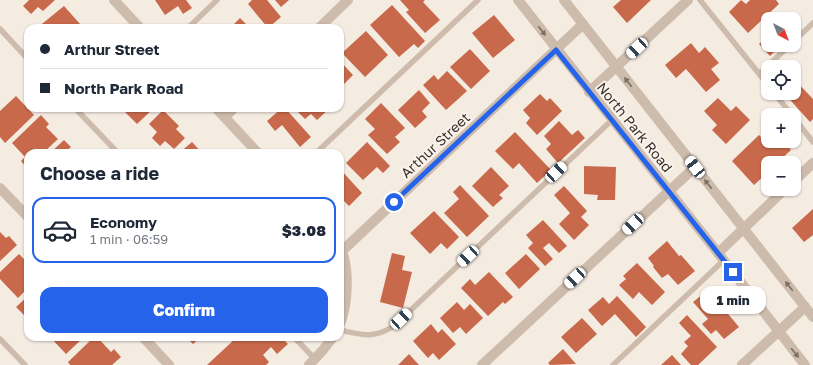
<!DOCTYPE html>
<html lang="en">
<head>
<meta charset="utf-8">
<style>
  body { margin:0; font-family:"Golos Text",sans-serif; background:#f2f2f3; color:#1f2937; height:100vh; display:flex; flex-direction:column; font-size:15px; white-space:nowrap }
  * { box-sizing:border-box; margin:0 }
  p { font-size:13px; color:#747a83 }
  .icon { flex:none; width:22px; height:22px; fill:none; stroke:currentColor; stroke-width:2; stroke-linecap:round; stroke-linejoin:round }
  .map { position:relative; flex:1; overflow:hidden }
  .details { position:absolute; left:24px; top:149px; width:320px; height:192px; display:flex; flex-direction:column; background:#fff; border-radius:12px; box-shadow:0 1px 3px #0004 }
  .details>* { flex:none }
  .hud { position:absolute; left:24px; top:24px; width:320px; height:88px; border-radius:12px; box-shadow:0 1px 3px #0004; display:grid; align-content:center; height:88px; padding:0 16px; background:#fff }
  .needle { width:26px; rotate:138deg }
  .fabs { position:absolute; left:761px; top:12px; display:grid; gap:8px }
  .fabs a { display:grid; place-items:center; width:40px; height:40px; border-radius:8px; background:#fff; box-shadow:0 1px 3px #0004; font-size:20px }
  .end { position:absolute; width:18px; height:18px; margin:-9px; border:5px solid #2563eb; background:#fff; box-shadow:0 0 0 2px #fff }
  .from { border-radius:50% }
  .bubble { position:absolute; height:28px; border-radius:12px; background:#fff; box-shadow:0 1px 3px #0004; font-size:13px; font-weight:800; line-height:28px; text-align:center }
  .car { position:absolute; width:12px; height:24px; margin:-12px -6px; border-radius:5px; box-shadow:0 0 3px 1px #0007; background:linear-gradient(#fff 24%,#345 0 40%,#fff 0 76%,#345 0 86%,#fff 0) }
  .hud b { display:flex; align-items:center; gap:14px; height:38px; font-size:15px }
  .hud b+b { border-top:1px solid #e0e1e3 }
  .hud i { width:10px; height:10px; background:#1f2937 }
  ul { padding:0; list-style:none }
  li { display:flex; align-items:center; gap:12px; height:66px; margin:0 8px 6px; padding:0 8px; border:2px solid #e0e1e3; border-radius:12px }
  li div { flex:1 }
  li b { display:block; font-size:15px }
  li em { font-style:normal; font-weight:800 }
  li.active { border-color:#2563eb }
  li>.icon { width:36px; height:36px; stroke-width:1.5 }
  h2 { padding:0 16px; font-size:18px; line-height:48px }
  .primary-button { display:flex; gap:8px; margin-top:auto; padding:8px 16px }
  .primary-button a { flex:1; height:46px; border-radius:12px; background:#2563eb; color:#fff; font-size:16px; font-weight:800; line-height:46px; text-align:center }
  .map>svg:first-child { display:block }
  .building { fill:#c8694b }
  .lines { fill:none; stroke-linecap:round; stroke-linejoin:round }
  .service { stroke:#cdbbac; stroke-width:5.5 }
  .minor { stroke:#cdbbac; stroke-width:10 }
  .tertiary { stroke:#cdbbac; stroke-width:10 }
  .oneway { fill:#7d6f65 }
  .route { stroke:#2563eb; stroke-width:5 }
  .labels { text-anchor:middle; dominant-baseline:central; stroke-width:3.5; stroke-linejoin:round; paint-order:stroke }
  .street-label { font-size:14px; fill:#3b302b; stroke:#fbf5ee }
</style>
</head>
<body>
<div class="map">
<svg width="813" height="365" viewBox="0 0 813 365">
  <rect width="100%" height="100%" fill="#f4ebe1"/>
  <path class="building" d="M 29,0 L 55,0 L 43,11 L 38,7 L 31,14 L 23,6 Z
    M 155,0 L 186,0 L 192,8 L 183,14 L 178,6 L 165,15 Z
    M 252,0 L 267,0 L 281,17 L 268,28 L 248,4 Z
    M 275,0 L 289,0 L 281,7 Z
    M 400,0 L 425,0 L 423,2 L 440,20 L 425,33 L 406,12 L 409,10 Z
    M 621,0 L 651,0 L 627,23 L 613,7 Z
    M 741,0 L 746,4 L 750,0 L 776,0 L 779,4 L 748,33 L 729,12 Z
    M 392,5 L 425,41 L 418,48 L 414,44 L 399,57 L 370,25 Z
    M 64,6 L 80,24 L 76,28 L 37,28 Z
    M 494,15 L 515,40 L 493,58 L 472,33 Z
    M 240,18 L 250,28 L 230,28 Z
    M 366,31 L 388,55 L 365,77 L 342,53 Z
    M 768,36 L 768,45 L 781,45 L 770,56 L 759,44 Z
    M 691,43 L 699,53 L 705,47 L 719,63 L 711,69 L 720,80 L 706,92 L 686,69 L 676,78 L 665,65 Z
    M 470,49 L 490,71 L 471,89 L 450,67 Z
    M 340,61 L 353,75 L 340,88 Z
    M 447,71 L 467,91 L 446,110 L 423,85 L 434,75 L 438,80 Z
    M 794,79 L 813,99 L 813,119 L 810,122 L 784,93 L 794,93 Z
    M 419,90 L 430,103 L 422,111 L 427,117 L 415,128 L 398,110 Z
    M 540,94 L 547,101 L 550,98 L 562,111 L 537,135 L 526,123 L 530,118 L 523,110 Z
    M 16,96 L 34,115 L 5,143 L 0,137 L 0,111 Z
    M 718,98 L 731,111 L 736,106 L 750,120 L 726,144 L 712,130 L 717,125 L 704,111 Z
    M 381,103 L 405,128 L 395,137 L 400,142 L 387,154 L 368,135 L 375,129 L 365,119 Z
    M 121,108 L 154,108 L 137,124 Z
    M 282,108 L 285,108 L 311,137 L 300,147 L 282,125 L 275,131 L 267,121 Z
    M 294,108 L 330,108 L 317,120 L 311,114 L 305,119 Z
    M 163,110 L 179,126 L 176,129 L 185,138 L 174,149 L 165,141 L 160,146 L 152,138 L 157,132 L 149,124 Z
    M 41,115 L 49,124 L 46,127 L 58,139 L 43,153 L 28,153 L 27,168 L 21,161 L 25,157 L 12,143 Z
    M 559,121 L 572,135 L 578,130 L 585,138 L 558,163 L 546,149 L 551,144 L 544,136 Z
    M 515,132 L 551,170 L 537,183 L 519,163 L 513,169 L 495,151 Z
    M 759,135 L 766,142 L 768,140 L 768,141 L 783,141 L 791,150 L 777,163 L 768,163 L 768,172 L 754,185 L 732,161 Z
    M 64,140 L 71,147 L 64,153 L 50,153 Z
    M 192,142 L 202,153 L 179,153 Z
    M 367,142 L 390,166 L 383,173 L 377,167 L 363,180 L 346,163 Z
    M 584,166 L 616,167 L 615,200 L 597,200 L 598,195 L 584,194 Z
    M 491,167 L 509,186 L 499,195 L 503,198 L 493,207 L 472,186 Z
    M 340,169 L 362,193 L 349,206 L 340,197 Z
    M 460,185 L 489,216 L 467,237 L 444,213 L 459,199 L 453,192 Z
    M 564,186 L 587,211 L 581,217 L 589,225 L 574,240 L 559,224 L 570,213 L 554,195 Z
    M 813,209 L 813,235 L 804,242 L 792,228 Z
    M 434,211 L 459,237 L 447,249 L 441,243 L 430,254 L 410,233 Z
    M 543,220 L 567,246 L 559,253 L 549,243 L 543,248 L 553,259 L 545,266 L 528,248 L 533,243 L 526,235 Z
    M 0,232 L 6,238 L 9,236 L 17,245 L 0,261 Z
    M 667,241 L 679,256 L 681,255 L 695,271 L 678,285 L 668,274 L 662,278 L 653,267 L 654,266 L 648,258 Z
    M 392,253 L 405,256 L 402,270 L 412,272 L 403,308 L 380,302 Z
    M 19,254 L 28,263 L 28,288 L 18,298 L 0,279 L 0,272 Z
    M 526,254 L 540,269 L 519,289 L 505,273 Z
    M 637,263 L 665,292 L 652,305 L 639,292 L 633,299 L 619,285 L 626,279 L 623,276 Z
    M 489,272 L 513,297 L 505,304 L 503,302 L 488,316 L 461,288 L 470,279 L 475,285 Z
    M 708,290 L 739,327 L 724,339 L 716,330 L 711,334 L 702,324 L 708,319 L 693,302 Z
    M 28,296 L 28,313 L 25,316 L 16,307 Z
    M 617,296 L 646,327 L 636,337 L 615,314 L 602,326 L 588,310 L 603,297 L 609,304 Z
    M 457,302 L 464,310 L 470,304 L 483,318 L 466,334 L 460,327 L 453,333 L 440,318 Z
    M 687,315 L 717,347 L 698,365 L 691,365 L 681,354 L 688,346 L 684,342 L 691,336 L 679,323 Z
    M 582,318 L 597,334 L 576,353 L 561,337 Z
    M 431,324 L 438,333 L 442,329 L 456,344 L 439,360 L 433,353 L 428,358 L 413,341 Z
    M 50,337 L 84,337 L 66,354 Z
    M 94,337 L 97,337 L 111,352 L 114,349 L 121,357 L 112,365 L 70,365 L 68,362 Z
    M 186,337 L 201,337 L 193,344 Z
    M 237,337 L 281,337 L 288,344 L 277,354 L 271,347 L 263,355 L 269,362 L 266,365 L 207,365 Z
    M 563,349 L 576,364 L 550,365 L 548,363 Z
    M 409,354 L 419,365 L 398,365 Z
    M 672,355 L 681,365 L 661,365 Z"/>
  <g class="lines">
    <path class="service" d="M 700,0 L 768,85
      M 188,28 L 217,0
      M 0,29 L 28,59
      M 794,41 L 813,23
      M 759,74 L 790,45
      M 774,93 L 792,115
      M 75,108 L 118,153
      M 794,118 L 813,142
      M 316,153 L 478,0
      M 340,330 C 363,335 373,339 394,326 L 612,120
      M 294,337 L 315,359
      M 0,339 L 25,365
      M 613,365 L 724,260"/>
    <path class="minor" d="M 114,0 L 140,28
      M 319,28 L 348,0
      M 589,92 L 688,0
      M 216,108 L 258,153
      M 225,117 L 234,108
      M 794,181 L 813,163
      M 0,188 L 28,217
      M 340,247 C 350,266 348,305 340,324
      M 342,251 L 583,24
      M 718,253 L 785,189
      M 143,337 L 169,365
      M 309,365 L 323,350 L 333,337
      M 482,365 L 695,167
      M 742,365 L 805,307"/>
    <path class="tertiary" d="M 518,0 L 718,253 L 805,365
      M 564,0 L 813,317"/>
  </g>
  <defs><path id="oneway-solid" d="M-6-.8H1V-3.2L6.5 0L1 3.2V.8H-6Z"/></defs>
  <g class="oneway">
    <use href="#oneway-solid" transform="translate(542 31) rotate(52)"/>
    <use href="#oneway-solid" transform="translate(628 82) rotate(-128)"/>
    <use href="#oneway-solid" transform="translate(708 184) rotate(-128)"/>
    <use href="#oneway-solid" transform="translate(789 286) rotate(-129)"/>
    <use href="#oneway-solid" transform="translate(795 353) rotate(51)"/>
  </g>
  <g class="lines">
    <path class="route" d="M 394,202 L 556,50 L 733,272"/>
  </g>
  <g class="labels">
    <g class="street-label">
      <text transform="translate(635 127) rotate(51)">North Park Road</text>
      <text transform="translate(435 145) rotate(-43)">Arthur Street</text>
    </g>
  </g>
</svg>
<div class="fabs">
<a><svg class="needle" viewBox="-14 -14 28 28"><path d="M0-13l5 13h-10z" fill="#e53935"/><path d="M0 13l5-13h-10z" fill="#747a83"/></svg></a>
<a><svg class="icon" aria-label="locate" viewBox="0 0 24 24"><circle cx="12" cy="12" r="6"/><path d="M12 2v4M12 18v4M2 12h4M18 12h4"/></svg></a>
<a>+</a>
<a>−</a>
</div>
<i class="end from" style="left:394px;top:202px"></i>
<i class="end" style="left:733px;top:272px"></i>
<div class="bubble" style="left:700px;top:286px;width:66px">1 min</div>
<i class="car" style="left:637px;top:48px;rotate:227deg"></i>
<i class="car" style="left:695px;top:167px;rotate:322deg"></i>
<i class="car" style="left:556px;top:172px;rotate:47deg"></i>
<i class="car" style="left:633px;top:224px;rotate:227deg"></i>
<i class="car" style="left:468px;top:256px;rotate:227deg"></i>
<i class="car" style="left:575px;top:278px;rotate:227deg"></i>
<i class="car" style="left:401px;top:319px;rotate:47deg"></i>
<div class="hud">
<b><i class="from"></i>Arthur Street</b>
<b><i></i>North Park Road</b>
</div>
<section class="details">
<h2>Choose a ride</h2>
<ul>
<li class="active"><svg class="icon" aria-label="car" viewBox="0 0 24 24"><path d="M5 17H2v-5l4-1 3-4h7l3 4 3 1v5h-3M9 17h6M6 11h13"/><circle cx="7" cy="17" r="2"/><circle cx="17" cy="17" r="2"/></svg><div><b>Economy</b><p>1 min · 06:59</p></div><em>$3.08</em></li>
</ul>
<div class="primary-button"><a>Confirm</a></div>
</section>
</div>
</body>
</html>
